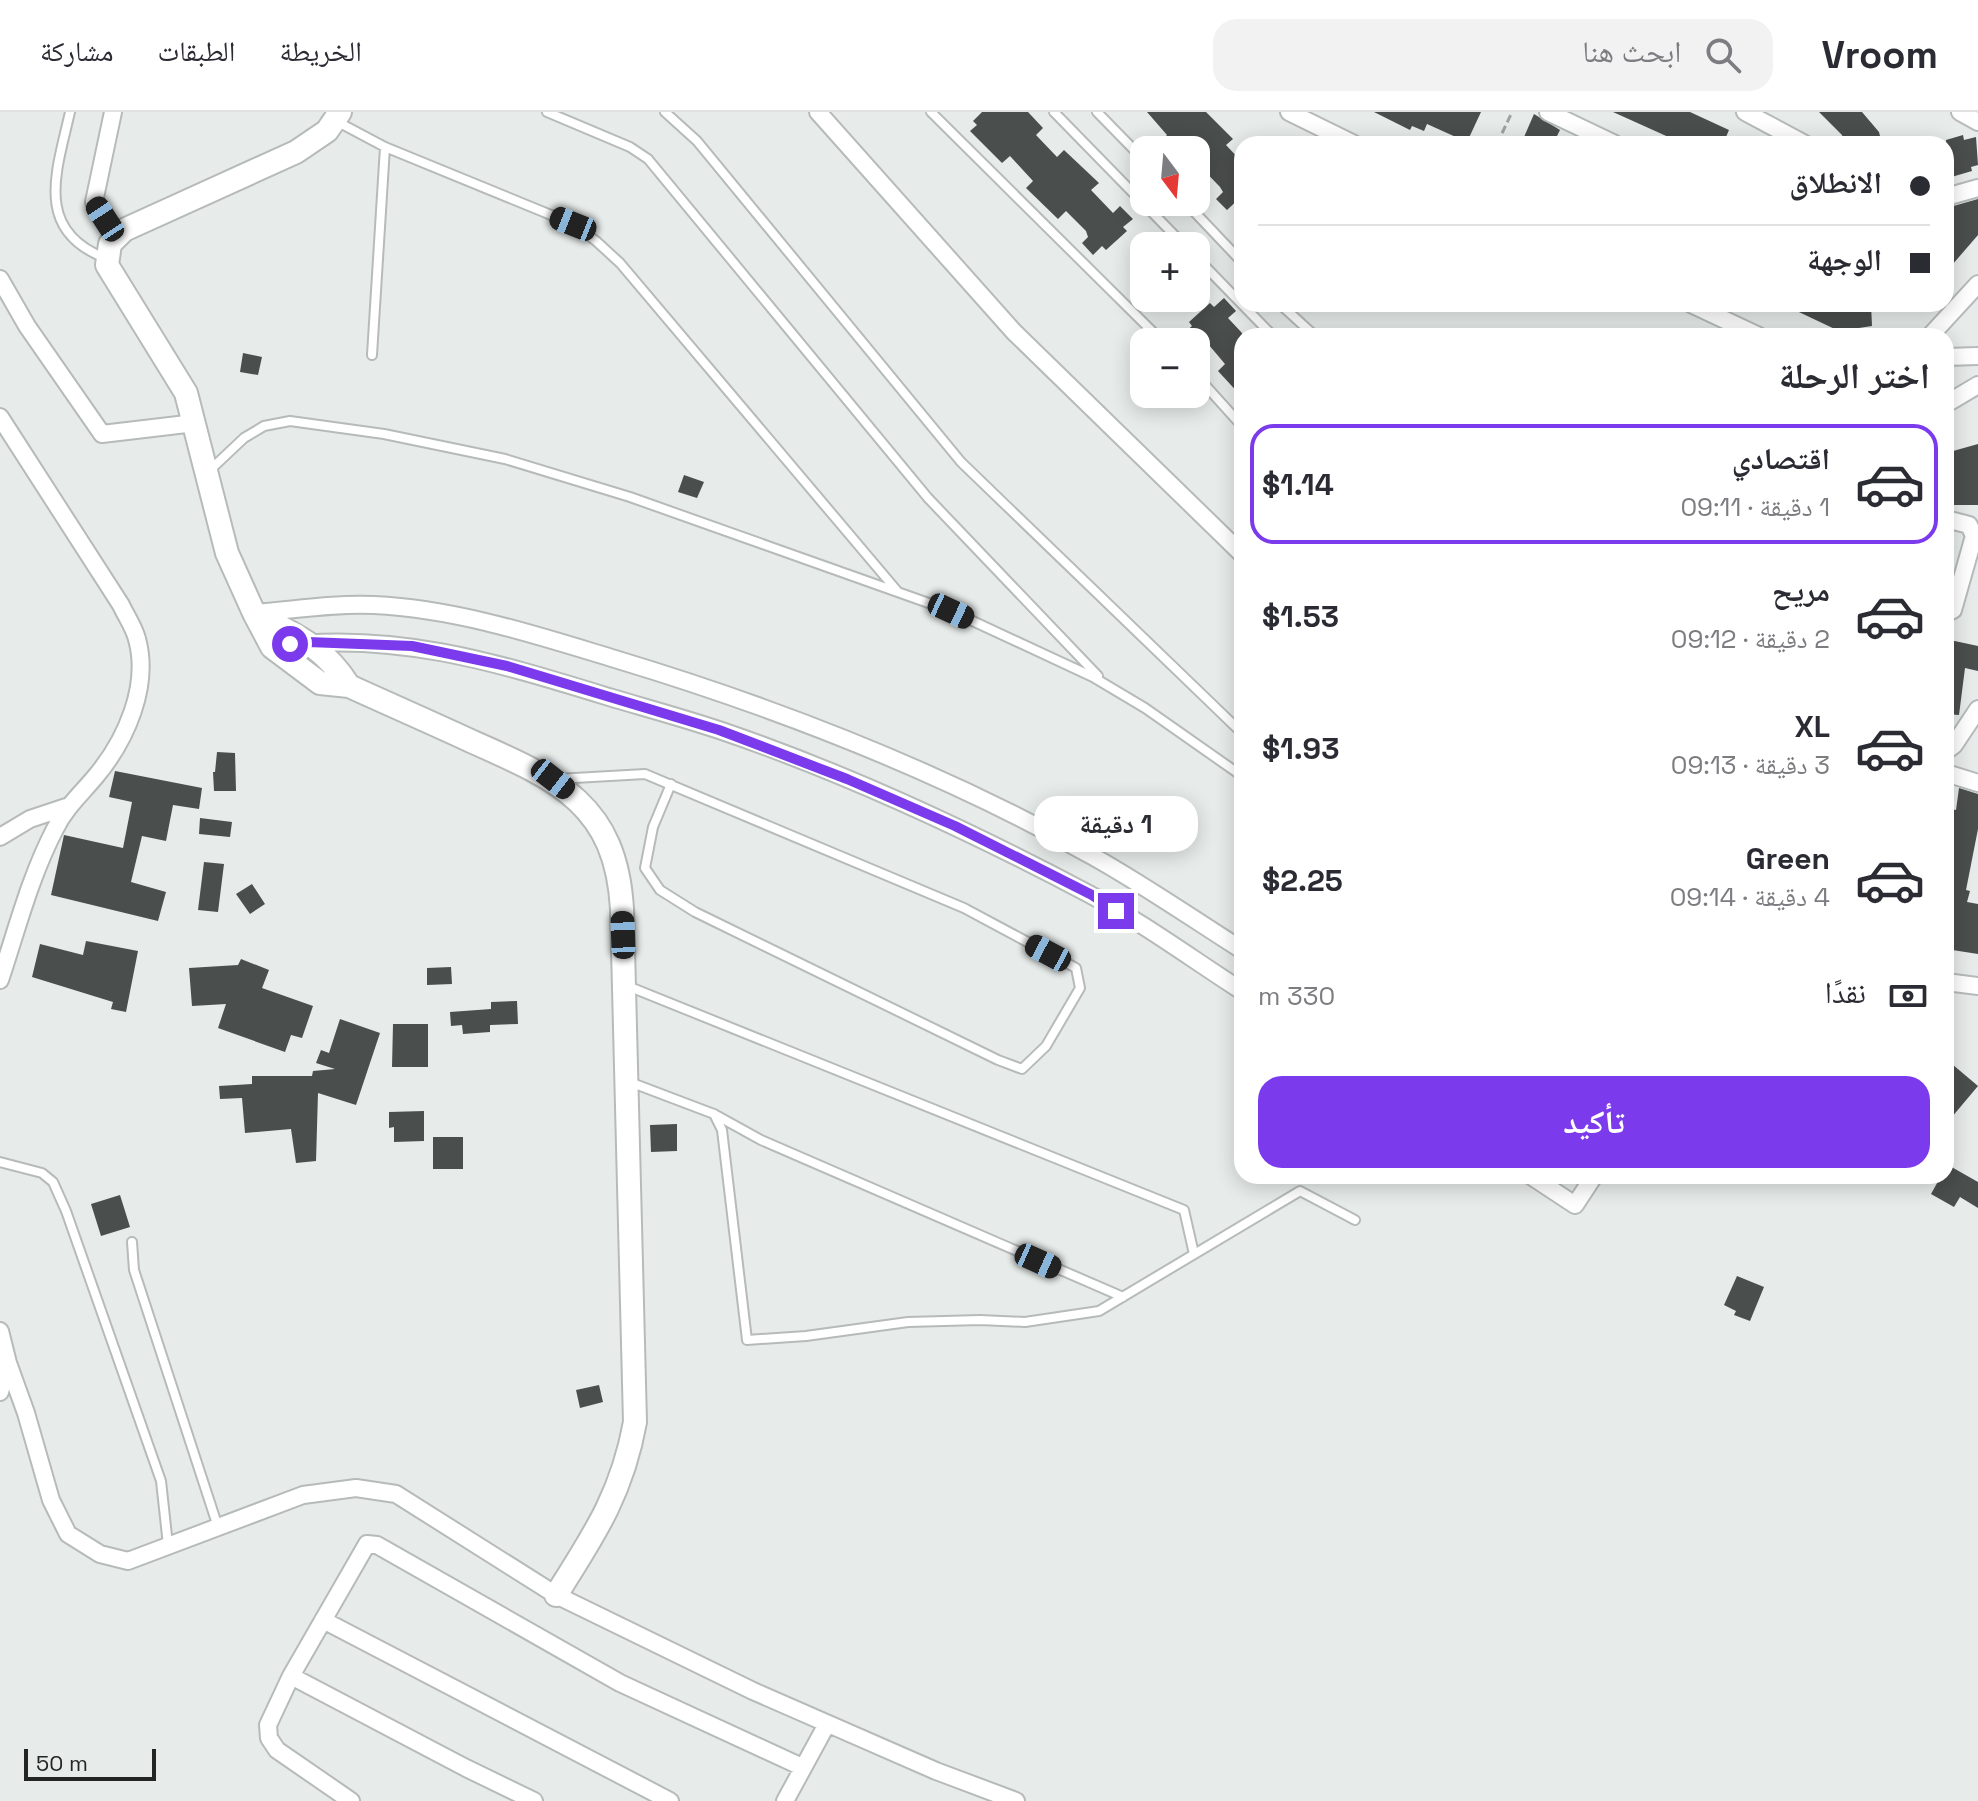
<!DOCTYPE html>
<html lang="ar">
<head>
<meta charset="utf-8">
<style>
  body { margin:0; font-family:"Space Grotesk","Noto Naskh Arabic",sans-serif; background:#f2f2f3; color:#2b2b33; direction:rtl; height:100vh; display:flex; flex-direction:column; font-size:30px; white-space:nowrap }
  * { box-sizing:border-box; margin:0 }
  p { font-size:26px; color:#7c7c81 }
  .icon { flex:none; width:44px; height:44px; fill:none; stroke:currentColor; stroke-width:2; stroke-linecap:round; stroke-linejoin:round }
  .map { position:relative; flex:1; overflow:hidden; direction:ltr }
  .side { position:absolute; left:1234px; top:216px; width:720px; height:856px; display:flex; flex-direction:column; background:#fff; border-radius:24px; box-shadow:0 4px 20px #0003; direction:rtl }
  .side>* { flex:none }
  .top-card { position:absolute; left:1234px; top:24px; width:720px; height:176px; border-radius:24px; box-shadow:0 4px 20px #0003; direction:rtl; display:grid; align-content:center; height:176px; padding:0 24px; background:#fff }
  .needle { width:52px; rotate:164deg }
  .fabs { position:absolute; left:1130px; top:24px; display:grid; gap:16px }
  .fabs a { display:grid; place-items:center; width:80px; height:80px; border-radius:16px; background:#fff; box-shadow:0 4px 20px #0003; font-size:40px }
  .scale { position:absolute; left:24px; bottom:20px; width:132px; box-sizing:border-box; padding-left:8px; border:4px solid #232424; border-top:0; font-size:22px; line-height:28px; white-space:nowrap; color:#232424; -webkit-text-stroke:6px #e7eceb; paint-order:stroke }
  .end { position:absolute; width:36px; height:36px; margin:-18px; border:10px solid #7c3aed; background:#fff; box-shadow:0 0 0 4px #fff }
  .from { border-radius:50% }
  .bubble { position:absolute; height:56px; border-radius:24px; background:#fff; box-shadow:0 4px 20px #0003; font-size:26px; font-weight:700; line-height:56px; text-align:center; direction:rtl }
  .car { position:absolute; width:24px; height:48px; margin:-24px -12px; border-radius:10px; box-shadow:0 0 6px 2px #0007; background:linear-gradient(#222 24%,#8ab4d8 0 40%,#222 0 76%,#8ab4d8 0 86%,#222 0) }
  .top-card b { display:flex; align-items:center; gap:28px; height:76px; font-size:30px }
  .top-card b+b { border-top:2px solid #e1e1e2 }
  .top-card i { width:20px; height:20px; background:#2b2b33 }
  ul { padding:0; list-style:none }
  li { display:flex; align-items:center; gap:24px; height:120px; margin:0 16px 12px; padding:0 8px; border:4px solid transparent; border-radius:24px }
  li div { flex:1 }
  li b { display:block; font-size:30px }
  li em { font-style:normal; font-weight:700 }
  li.active { border-color:#7c3aed }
  li>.icon { width:72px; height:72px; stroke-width:1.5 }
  h2 { padding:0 24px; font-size:36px; line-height:96px }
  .pay { display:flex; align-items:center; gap:20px; height:88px; padding:0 24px; font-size:30px }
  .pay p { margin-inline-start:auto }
  .action { display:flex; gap:16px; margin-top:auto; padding:16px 24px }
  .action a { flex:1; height:92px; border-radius:24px; background:#7c3aed; color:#fff; font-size:32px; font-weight:700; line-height:92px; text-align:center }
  header { display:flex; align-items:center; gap:48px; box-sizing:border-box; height:112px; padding:0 40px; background:#fff; border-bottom:2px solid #e1e1e2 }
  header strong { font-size:38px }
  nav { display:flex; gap:44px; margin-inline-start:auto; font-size:28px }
  .search { width:560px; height:72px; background:#f2f2f3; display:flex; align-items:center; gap:20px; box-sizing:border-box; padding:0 28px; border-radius:24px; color:#7c7c81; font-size:30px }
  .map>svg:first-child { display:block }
  .building { fill:#4a4e4d }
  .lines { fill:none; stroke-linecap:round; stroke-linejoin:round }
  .lane-casing { stroke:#b6bbba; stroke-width:12 }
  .street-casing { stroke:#b6bbba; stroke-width:20 }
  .secondary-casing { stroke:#b6bbba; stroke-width:26 }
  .path { stroke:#9ea1a0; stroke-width:3; stroke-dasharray:8 4; stroke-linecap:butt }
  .lane { stroke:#fff; stroke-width:8 }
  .street { stroke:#fff; stroke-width:16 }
  .secondary { stroke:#fff; stroke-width:22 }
  .route { stroke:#7c3aed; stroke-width:10 }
</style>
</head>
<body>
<header>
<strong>Vroom</strong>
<div class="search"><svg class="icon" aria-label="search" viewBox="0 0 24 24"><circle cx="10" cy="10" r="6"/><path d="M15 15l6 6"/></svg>ابحث هنا</div>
<nav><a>الخريطة</a><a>الطبقات</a><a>مشاركة</a></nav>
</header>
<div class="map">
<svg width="1978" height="1689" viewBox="0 0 1978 1689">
  <rect width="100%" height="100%" fill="#e7eceb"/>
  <path class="building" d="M 982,0 L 1028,0 L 1043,16 L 1036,23 L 1057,45 L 1064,38 L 1099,71 L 1091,78 L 1113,101 L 1120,94 L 1133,107 L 1123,115 L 1127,119 L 1106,138 L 1102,134 L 1093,143 L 1082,131 L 1088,125 L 1086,119 L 1066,99 L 1058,107 L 1026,76 L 1033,69 L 1010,44 L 1002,51 L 970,19 L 977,13 L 973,9 Z
    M 1147,0 L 1206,0 L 1233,27 L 1226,33 L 1242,50 L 1242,84 L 1227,98 L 1216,87 L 1223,80 L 1220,75 L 1196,50 L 1196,38 L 1168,38 L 1160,30 L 1167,23 Z
    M 1374,0 L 1481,0 L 1467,30 L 1427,12 L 1424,19 L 1412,14 L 1410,18 Z
    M 1613,0 L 1690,0 L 1729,18 L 1723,32 L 1684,32 Z
    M 1819,0 L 1862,0 L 1879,20 L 1882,32 L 1845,32 L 1842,23 Z
    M 1534,2 L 1560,18 L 1553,32 L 1521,32 Z
    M 1963,23 L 1964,28 L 1976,25 L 1978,53 L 1971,55 L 1972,59 L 1948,66 L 1946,28 Z
    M 1978,87 L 1978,123 L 1946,160 L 1946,100 L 1950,95 Z
    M 1224,186 L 1236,199 L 1228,206 L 1242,221 L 1242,285 L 1218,259 L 1225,252 L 1203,226 L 1196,233 L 1196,230 L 1191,230 L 1183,222 L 1192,214 L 1189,210 L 1210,191 L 1214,195 Z
    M 1782,192 L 1871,192 L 1872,214 L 1839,219 Z
    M 243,241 L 262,245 L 258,263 L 240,260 Z
    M 1978,332 L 1978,393 L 1946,393 L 1946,341 Z
    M 684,363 L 704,370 L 697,386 L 678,380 Z
    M 1950,528 L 1978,534 L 1978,559 L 1965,556 L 1959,603 L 1946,602 L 1946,538 Z
    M 217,640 L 235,641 L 236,679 L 214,679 L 213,660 L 215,660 Z
    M 115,659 L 202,676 L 199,697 L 173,693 L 166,729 L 142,724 L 131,770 L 166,780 L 158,809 L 51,783 L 64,723 L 123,736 L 132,690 L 109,685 Z
    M 1959,676 L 1978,682 L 1978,717 L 1966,778 L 1970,779 L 1967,790 L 1978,792 L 1978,842 L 1946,837 L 1946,696 L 1956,698 Z
    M 200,706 L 232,710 L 230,725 L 199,722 Z
    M 204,750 L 224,752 L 218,800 L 198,798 Z
    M 252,772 L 265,792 L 250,802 L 236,782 Z
    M 86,829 L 138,839 L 126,900 L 111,897 L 113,890 L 32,865 L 40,832 L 83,843 Z
    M 241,847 L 269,858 L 262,876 L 313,894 L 302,926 L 291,923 L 285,940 L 218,916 L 226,892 L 192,894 L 189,856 L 238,853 Z
    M 451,855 L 452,872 L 427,873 L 427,856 Z
    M 517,889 L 518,912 L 490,913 L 490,920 L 463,922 L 462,913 L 451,914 L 450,900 L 491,897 L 491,890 Z
    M 340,907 L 380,921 L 356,993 L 318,981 L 316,1049 L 296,1051 L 291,1017 L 245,1021 L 242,986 L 220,987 L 219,974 L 252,972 L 252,964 L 312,964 L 313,959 L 335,957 L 316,951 L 321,938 L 329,941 Z
    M 393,912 L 428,912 L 428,955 L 392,955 Z
    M 1946,947 L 1978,974 L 1946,1012 Z
    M 424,999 L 424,1029 L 394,1030 L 394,1015 L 389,1016 L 389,1000 Z
    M 677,1012 L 677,1039 L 651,1040 L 650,1013 Z
    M 433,1025 L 463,1025 L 463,1057 L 433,1057 Z
    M 1948,1053 L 1978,1070 L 1978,1096 L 1960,1085 L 1954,1095 L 1931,1082 L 1941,1064 L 1946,1064 Z
    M 120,1083 L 130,1115 L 101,1124 L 91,1092 Z
    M 1737,1164 L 1764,1175 L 1750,1209 L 1734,1203 L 1736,1199 L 1724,1193 Z
    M 599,1273 L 603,1290 L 580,1296 L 576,1278 Z"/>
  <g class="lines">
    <g class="lane-casing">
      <path id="lane" d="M 70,0 C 57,58 33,118 105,146
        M 547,0 L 630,35 L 648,47 L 928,386 L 1098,564
        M 665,0 L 697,29 L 961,350 L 1242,621
        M 931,0 L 1163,230
        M 1054,0 L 1185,134
        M 1097,0 L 1144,48
        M 336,9 L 385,35 L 573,112 L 596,129 L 620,151 L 898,480
        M 1185,90 L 1242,150
        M 1196,145 L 1273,224
        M 1280,192 L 1315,224
        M 372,243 L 385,35
        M 1196,263 L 1242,314
        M 209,359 L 244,326 L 264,314 L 290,309 L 384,322 L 505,347 L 630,385 L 951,499 L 1093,565 L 1145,596 L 1242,664
        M 557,667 L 645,662 L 964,796 L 1076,856 L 1080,876 L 1046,934 L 1022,957 L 998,948 L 695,800 L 660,778 L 645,756 L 653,715 L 671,672
        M 625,873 L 1184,1098 L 1194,1142
        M 627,969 L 714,1002 L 761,1028 L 1123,1185
        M 714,1002 L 722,1018 L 747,1228 L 806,1224 L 908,1210 L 980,1208 L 1025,1210 L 1099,1199 L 1300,1079 L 1355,1108
        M 0,1050 L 42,1061 L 53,1070 L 66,1099 L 161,1369 L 168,1433
        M 132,1130 L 134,1158 L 218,1415"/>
    </g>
    <g class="street-casing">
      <path id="street" d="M 113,0 L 94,90 L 116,124
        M 818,0 L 1014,220 L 1242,442
        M 1289,0 L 1354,32
        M 1548,0 L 1615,32
        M 1745,0 L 1805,32
        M 1960,0 L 1978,10
        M 1946,85 L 1978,76
        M 0,167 L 27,214 L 102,322 L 195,311
        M 1691,192 L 1759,224
        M 1930,224 L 1978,172
        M 1946,245 L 1978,244
        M 1946,292 L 1978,273
        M 0,305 L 121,493 C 126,504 134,515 137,527 C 150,574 126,628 96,664 C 81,682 65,696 55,717 C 30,765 17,817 0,868
        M 1946,407 L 1969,413 L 1974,424 L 1953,498 L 1946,501
        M 254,501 C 293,498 335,491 374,493 C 457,497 536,523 615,547 C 781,597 942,660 1094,745 C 1144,773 1193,807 1242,838
        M 272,535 C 392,518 495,550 609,585 C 646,596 683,606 719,618 C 846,661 970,719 1089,782 C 1142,810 1192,847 1242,879
        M 1946,639 L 1954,633 L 1978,597
        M 1946,661 L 1978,671
        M 0,725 L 30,707 L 66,695
        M 1946,870 L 1978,874
        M 1531,1064 L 1575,1093 L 1594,1064
        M 0,1219 L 8,1251 L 0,1280
        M 8,1251 L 26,1301 L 51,1388 L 68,1422 L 100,1442 L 128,1449 L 303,1383 L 356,1376 L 396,1382 L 556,1483 L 753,1579 L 936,1659 L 1016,1689
        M 323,1508 L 670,1689
        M 291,1564 L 466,1656 L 534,1689
        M 351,1689 L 277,1638 L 269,1626 L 268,1613 L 291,1564 L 367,1432 L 377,1433 L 620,1571 L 802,1655
        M 785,1689 L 827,1612"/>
    </g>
    <g class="secondary-casing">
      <path id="secondary" d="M 340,0 L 327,19 L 296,40 L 124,118 L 110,132 L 107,153 L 186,281 L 227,441 L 254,501 L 272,535 L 320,571 L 349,574 C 391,593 432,611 473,630 C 559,668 616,693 622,797 L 635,1310 C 622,1382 594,1423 556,1483
        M 254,501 C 295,523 323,533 349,574"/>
    </g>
    <path class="path" d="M 1497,32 L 1512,0"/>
    <use href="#lane" class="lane"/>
    <use href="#street" class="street"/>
    <use href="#secondary" class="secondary"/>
  </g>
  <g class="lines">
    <path class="route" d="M 290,532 L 308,530 L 412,534 L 507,554 L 719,618 L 847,667 L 955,714 L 1092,783 L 1116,799"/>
  </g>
</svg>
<div class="fabs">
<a><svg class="needle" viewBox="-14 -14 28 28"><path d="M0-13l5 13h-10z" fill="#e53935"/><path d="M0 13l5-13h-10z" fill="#7c7c81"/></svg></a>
<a>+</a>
<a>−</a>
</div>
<div class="scale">50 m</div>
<i class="end from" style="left:290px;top:532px"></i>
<i class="end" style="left:1116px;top:799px"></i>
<div class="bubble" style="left:1034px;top:684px;width:164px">1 دقيقة</div>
<i class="car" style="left:105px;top:107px;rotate:327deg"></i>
<i class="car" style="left:573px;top:112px;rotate:292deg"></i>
<i class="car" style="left:951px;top:499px;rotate:115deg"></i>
<i class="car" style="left:553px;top:667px;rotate:128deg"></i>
<i class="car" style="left:623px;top:823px;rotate:358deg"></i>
<i class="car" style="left:1048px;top:841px;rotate:298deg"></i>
<i class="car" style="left:1038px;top:1149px;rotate:114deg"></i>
<div class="top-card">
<b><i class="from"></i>الانطلاق</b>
<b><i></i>الوجهة</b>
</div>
<section class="side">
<h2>اختر الرحلة</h2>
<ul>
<li class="active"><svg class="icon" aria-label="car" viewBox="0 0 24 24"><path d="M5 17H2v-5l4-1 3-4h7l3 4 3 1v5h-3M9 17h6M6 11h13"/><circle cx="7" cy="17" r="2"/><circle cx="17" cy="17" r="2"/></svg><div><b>اقتصادي</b><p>1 دقيقة · 09:11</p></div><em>$1.14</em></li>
<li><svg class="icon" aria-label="car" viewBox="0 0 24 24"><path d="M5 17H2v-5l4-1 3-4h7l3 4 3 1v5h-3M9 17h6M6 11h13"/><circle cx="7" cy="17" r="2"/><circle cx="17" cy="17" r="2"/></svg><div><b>مريح</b><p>2 دقيقة · 09:12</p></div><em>$1.53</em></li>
<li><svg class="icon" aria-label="car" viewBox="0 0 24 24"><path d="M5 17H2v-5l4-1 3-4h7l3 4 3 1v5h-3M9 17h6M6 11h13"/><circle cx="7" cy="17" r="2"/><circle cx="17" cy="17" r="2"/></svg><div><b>XL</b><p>3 دقيقة · 09:13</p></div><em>$1.93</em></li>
<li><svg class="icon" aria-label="car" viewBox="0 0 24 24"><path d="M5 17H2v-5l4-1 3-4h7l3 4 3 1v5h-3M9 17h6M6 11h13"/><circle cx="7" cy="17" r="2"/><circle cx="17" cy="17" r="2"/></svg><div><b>Green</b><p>4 دقيقة · 09:14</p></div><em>$2.25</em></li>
</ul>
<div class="pay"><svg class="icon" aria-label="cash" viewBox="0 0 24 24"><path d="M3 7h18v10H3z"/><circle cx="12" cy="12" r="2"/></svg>نقدًا<p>330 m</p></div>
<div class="action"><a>تأكيد</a></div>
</section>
</div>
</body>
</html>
